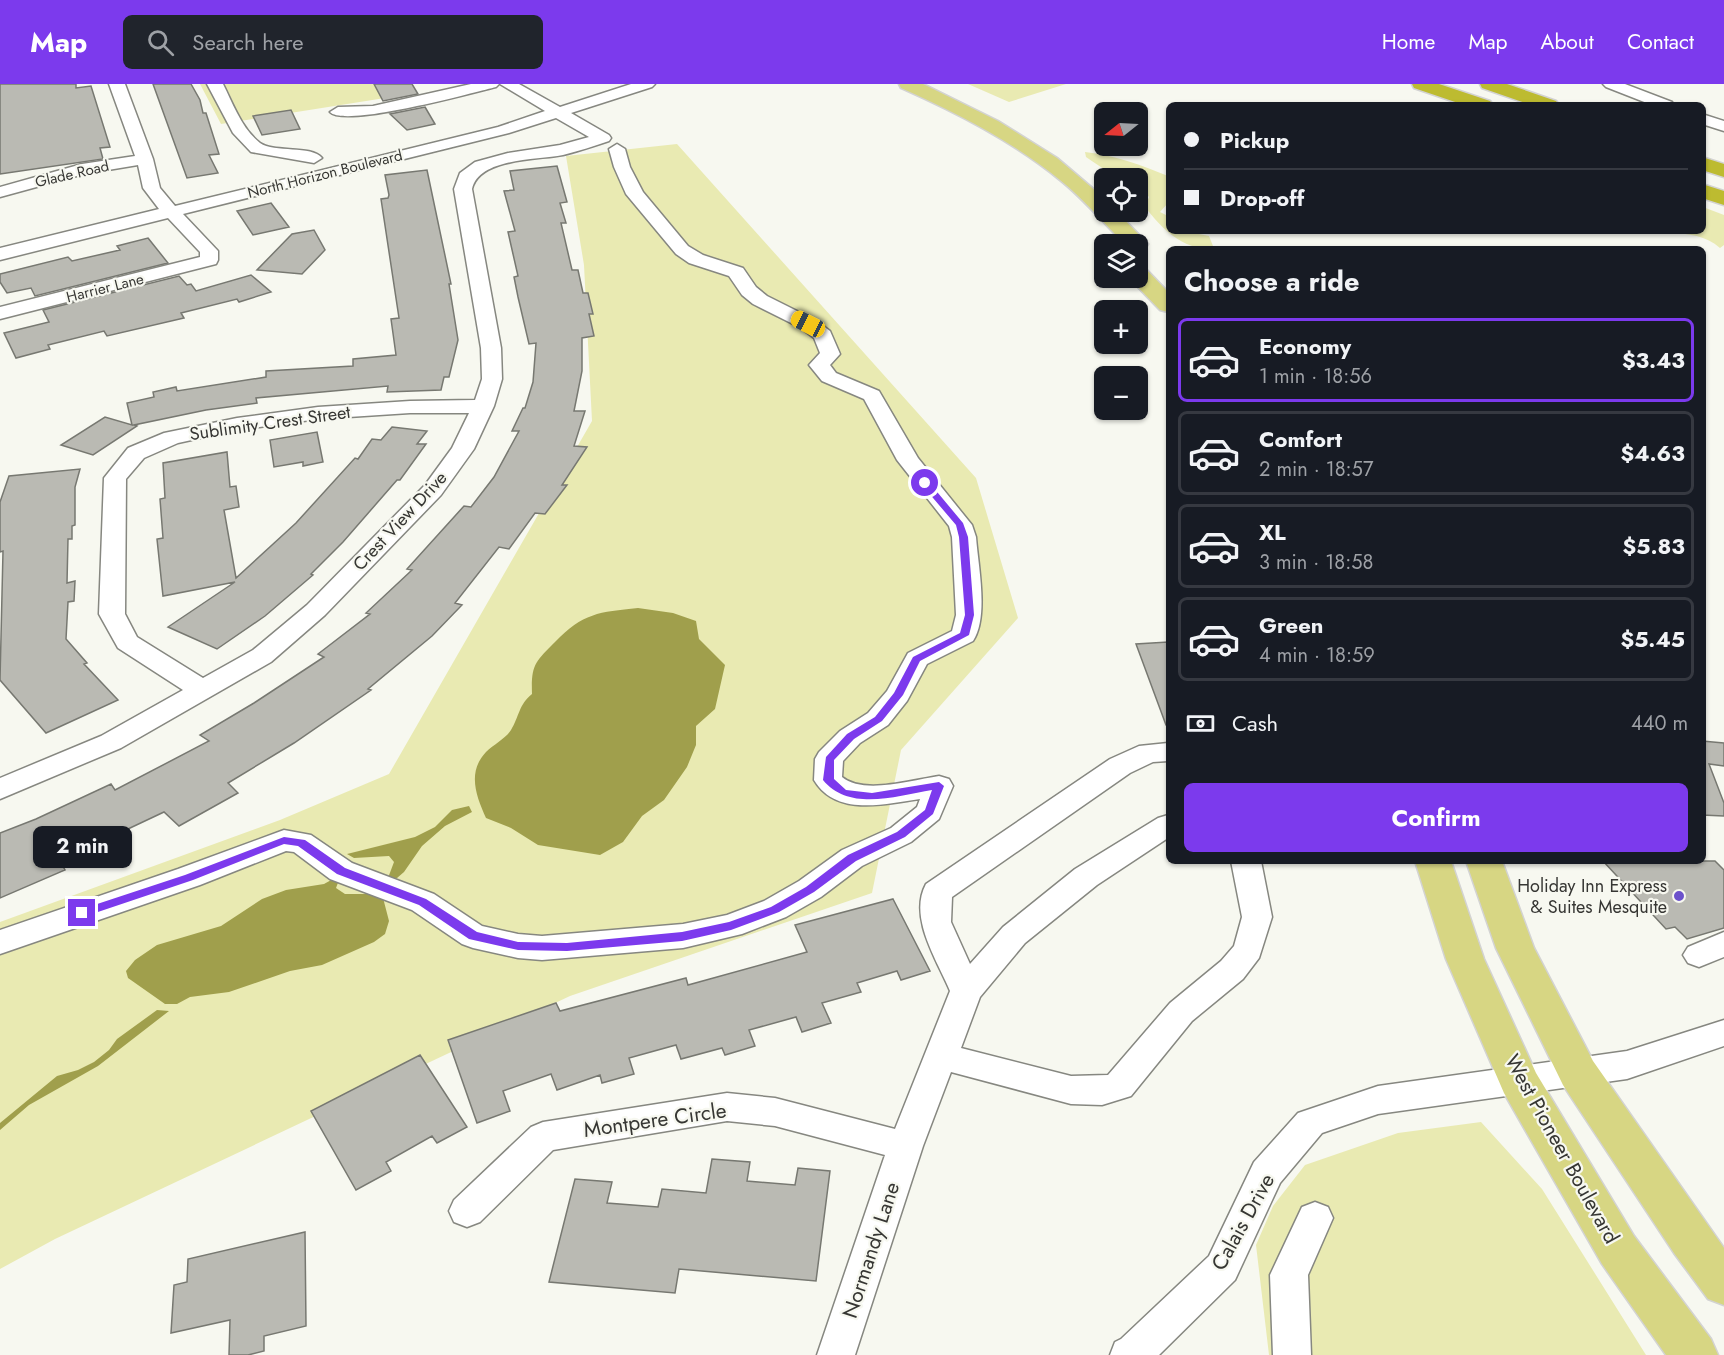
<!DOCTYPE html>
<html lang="en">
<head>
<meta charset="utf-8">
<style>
  body { margin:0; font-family:Jost,sans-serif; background:#20242c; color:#f1f3f6; height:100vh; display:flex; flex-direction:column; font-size:22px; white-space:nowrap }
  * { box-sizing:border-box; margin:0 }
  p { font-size:20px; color:#9ea1a6 }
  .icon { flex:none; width:33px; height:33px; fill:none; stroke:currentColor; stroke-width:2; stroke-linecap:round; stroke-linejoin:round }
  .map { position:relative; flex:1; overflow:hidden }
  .sheet { position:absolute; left:1166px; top:162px; width:540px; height:618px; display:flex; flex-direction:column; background:#171b24; border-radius:9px; box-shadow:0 2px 4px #0004 }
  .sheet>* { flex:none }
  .hud { position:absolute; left:1166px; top:18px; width:540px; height:132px; border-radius:9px; box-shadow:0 2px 4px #0004; display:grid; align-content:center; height:132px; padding:0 18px; background:#171b24 }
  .needle { width:39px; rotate:252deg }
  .controls { position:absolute; left:1094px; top:18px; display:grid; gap:12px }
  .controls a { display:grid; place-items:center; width:54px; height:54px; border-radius:9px; background:#171b24; box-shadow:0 2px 4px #0004; font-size:30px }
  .end { position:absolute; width:27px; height:27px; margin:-14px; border:8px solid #7c3aed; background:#fff; box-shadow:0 0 0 3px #fff }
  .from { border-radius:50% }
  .bubble { position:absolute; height:42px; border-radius:9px; background:#171b24; box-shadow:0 2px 4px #0004; font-size:20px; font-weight:700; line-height:42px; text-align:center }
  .car { position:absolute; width:18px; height:36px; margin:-18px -9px; border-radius:8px; box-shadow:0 0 4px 2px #0007; background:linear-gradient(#f5c518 24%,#345 0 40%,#f5c518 0 76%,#345 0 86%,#f5c518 0) }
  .hud b { display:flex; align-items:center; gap:21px; height:57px; font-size:22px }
  .hud b+b { border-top:2px solid #363941 }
  .hud i { width:15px; height:15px; background:#f1f3f6 }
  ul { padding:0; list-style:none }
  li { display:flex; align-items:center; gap:18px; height:84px; margin:0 12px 9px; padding:0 6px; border:3px solid #363941; border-radius:9px }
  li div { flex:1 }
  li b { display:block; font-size:22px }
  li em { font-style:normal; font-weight:700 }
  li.on { border-color:#7c3aed }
  li>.icon { width:54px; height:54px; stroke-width:1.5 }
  h2 { padding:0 18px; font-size:27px; line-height:72px }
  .pay { display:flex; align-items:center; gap:15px; height:66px; padding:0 18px; font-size:22px }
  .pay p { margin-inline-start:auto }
  .primary-button { display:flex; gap:12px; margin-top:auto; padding:12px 18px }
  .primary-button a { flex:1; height:69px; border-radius:9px; background:#7c3aed; color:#fff; font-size:24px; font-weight:700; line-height:69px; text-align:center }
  header { display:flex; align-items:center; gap:36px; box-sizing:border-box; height:84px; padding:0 30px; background:#7c3aed; color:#fff }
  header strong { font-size:28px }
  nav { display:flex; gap:33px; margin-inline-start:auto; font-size:21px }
  .search { width:420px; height:54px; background:#20242c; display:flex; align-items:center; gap:15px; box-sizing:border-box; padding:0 21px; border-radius:9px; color:#9ea1a6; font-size:22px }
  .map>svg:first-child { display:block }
  .green { fill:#e9eab2 }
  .water { fill:#a09f4c }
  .building { fill:#babab3; stroke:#777871; stroke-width:1.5 }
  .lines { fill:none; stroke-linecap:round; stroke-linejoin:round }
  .minor-casing { stroke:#868780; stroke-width:3 }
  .major-casing { stroke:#d3d3d2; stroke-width:3 }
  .highway-casing { stroke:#d3d3d2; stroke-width:3 }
  .minor { fill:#fff; fill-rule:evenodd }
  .major { fill:#d7d683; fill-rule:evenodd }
  .highway { fill:#bdbb30; fill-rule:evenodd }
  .route { fill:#7c3aed }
  .poi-dot { fill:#6c52cb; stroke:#f7f8f0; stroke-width:2 }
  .labels { text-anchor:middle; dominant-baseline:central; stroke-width:4.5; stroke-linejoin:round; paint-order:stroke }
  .far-street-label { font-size:15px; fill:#363633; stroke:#f7f8f0 }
  .street-label { font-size:18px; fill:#363633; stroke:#f7f8f0 }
  .poi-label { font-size:18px; fill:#363633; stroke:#f7f8f0; text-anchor:end }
  .near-street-label { font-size:21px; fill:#363633; stroke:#f7f8f0 }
</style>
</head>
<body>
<header>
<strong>Map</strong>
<div class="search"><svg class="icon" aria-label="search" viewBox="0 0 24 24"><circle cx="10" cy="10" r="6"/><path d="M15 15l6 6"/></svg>Search here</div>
<nav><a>Home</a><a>Map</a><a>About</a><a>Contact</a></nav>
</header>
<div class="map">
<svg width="1724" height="1271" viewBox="0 0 1724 1271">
  <rect width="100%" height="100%" fill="#f7f8f0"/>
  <path class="green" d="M 200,0 L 376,0 L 385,14 L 221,40 Z
    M 968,0 L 1066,0 L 1009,18 Z
    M 677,60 L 976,394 L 1018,534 L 901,666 L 872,809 L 570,912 L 55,1155 L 0,1185 L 0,838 L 280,736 L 389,690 L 592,337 L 584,181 L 566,72 Z
    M 1085,68 C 1114,71 1141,81 1168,92 L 1168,119 L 1160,128 L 1168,132 L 1168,147 L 1197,147 L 1199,150 L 1209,152 L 1213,162 L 1211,165 C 1182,165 1162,145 1145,123 L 1149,113 L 1137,100 L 1137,94 C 1116,94 1103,85 1086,73 Z
    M 1703,123 L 1724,131 L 1724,161 L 1720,164 C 1698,144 1665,150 1638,150 L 1633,147 L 1702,147 Z
    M 1481,1038 L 1542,1105 L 1646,1271 L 1269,1271 L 1256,1161 L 1273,1122 L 1305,1081 L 1398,1049 Z"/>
  <path class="water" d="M 638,524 L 673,529 L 696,537 L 699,555 L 725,581 L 715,625 L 696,642 L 696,661 L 687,683 L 664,716 L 642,732 L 623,758 L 600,771 L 538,761 L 511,744 L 486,734 C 476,712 467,688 486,668 C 494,660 505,655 511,646 C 519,633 519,620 532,610 C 531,581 535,578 555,558 C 583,529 599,528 638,524 Z
    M 469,722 L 472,728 L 445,742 L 422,762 L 404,788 L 397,794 L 388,794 L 394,778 L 389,772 L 354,774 L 347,770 L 415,753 L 435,743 L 452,726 Z
    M 333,795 L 339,796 L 336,804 L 345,810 L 382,810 L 389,837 L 385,850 L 374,858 L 322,881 L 290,887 L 229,908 L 190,913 L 177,920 L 165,920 L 128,894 L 126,887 L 135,876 L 157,861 L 221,842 L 262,815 L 286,806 L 324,800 Z
    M 157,926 L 169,927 L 98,982 L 29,1021 L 0,1046 L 0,1039 L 57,992 L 78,986 L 94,978 L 109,966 L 117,955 Z"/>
  <path class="building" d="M 0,0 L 76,0 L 76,4 L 91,2 L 110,63 L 100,64 L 103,75 L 0,90 Z
    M 153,0 L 191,0 L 200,16 L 203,29 L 206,29 L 219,70 L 209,71 L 218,89 L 187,94 Z
    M 374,0 L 412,0 L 418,10 L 383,17 Z
    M 425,23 L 435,40 L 407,46 L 390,30 Z
    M 291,26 L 300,45 L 262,51 L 253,32 Z
    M 557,82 L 567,118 L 560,119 L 566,139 L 561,139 L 572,186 L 578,186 L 583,209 L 588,209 L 593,230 L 589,230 L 594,252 L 582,254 L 582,287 L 574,327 L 585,327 L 574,362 L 587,363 L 562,401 L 567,401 L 545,430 L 535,429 L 509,465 L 499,463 L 455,519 L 462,521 L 432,552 L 368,605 L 371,606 L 294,659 L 228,699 L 238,709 L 179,742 L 164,728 L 60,777 L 65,786 L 0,814 L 0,749 L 36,735 L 111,700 L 115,706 L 209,657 L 200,651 L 254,619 L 324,573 L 318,570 L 370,530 L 366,529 L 412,486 L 407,485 L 464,422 L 471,423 L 494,393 L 519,347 L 512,347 L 523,324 L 525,324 L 533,298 L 536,259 L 529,260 L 518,213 L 514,193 L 518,192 L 508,148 L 515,147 L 504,107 L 514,106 L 510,87 Z
    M 427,86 L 451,200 L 449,200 L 458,256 L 449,293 L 444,293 L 441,306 L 387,308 L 388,302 L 256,314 L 257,319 L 206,326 L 134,341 L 137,342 L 93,371 L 61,361 L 105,333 L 132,341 L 127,319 L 154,313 L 153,308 L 176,303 L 177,307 L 266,293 L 266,287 L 353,282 L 353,275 L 396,271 L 391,235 L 399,234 L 381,115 L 388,114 L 389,111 L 385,91 Z
    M 271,119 L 289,143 L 253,151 L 237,127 Z
    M 314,146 L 325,166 L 302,190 L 257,186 L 292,150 Z
    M 148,154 L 168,179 L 35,212 L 31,204 L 7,209 L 0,198 L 0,190 L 68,173 L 72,177 L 120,166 L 117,162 Z
    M 251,191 L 271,208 L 239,218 L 237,215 L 181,229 L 184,234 L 107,252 L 104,247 L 48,261 L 50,265 L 16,274 L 4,249 L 49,238 L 43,226 L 179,192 L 187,201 L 191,200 L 196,207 Z
    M 392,343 L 427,347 L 417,360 L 426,360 L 400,396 L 397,396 L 343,458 L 311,490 L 313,491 L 265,532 L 217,565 L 168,543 L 235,498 L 163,512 L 157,455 L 163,454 L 160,415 L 165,414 L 163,379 L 227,368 L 230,403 L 236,402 L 239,423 L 224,426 L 236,494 L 296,439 L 355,374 L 358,375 L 372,355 L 381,356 Z
    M 317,348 L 323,378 L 303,382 L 303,378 L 274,383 L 270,356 Z
    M 80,385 L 75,403 L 75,441 L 72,442 L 72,455 L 68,455 L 67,499 L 75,497 L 74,517 L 68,518 L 66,555 L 87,579 L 84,580 L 118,616 L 46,649 L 0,596 L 3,467 L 0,468 L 0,418 L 9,392 Z
    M 1168,558 L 1168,641 L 1166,641 L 1136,560 Z
    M 1702,657 L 1724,659 L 1724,682 L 1709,680 L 1724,719 L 1724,732 L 1702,731 Z
    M 1603,777 L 1715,777 L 1724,786 L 1724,844 L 1687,855 L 1675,843 L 1666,845 Z
    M 893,815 L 930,887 L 901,896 L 897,887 L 857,899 L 861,908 L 822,919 L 831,939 L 802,948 L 796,933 L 749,946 L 755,962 L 725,971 L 722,964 L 681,975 L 676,961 L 629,974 L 634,990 L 602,999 L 600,991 L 557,1006 L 551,990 L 503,1007 L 510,1027 L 477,1039 L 448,956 L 556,919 L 560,927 L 686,894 L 688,901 L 807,868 L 795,841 Z
    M 420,971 L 467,1043 L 437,1059 L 432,1052 L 386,1078 L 391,1087 L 356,1106 L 311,1027 Z
    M 712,1075 L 750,1078 L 747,1097 L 795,1101 L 798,1084 L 830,1087 L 816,1197 L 679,1185 L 675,1209 L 549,1198 L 575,1095 L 612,1098 L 607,1119 L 658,1123 L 662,1105 L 706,1109 Z
    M 305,1148 L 306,1242 L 264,1252 L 264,1267 L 248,1271 L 229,1271 L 230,1236 L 171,1249 L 174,1201 L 187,1198 L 188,1175 Z"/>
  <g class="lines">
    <g class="minor-casing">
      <path id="minor" d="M 109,0 L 125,0 L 153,75 L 160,104 L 175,122 L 498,43 L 545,27 L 500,0 L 519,0 L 560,23 L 631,0 L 655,0 L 652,3 L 571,29 L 609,51 L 611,54 L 609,57 C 594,62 579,67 563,71 C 537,76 479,74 472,105 L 501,264 L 502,295 L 494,322 L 474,365 L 441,411 L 325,531 L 271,578 L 121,664 L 0,715 L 0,694 L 101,652 L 183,606 L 118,564 L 99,530 L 104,394 L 128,364 L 164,349 L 237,334 L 318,323 L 410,317 L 475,316 L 482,295 L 481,264 L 454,105 L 460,89 L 475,78 L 508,69 L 560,61 L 589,53 L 556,34 L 509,49 L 183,130 L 218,167 L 218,176 L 216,180 L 0,235 L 0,223 L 200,173 L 200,168 L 168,134 L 0,176 L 0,164 L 159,125 L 143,104 L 138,81 L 84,90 L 0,113 L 0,103 L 82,80 L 135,72 ZM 410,329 L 469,329 L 452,364 L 425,401 L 307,521 L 253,566 L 203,594 L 137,553 L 125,530 L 126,395 L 144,374 L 178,359 L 237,346 L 318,335 Z
        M 207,0 L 223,0 C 233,20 242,45 260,59 C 274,69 312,61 322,74 L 314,79 L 251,68 L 233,49 Z
        M 471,0 L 499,0 L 496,3 C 472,9 344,44 330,28 L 338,23 L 373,22 Z
        M 1603,0 L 1625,0 L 1672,18 L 1674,21 L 1652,21 L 1606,3 Z
        M 1702,30 L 1724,37 L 1724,47 L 1702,40 Z
        M 617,60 L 625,65 L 630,83 L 643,108 L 688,162 L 703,171 L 743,184 L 756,203 L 767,212 L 815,236 L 830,247 L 840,270 L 830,281 L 836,289 L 879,307 L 918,374 L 972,441 L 976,453 C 978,481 989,533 973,557 L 927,580 L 907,617 L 888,641 L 860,659 L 843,677 L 842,693 C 863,711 912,696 939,692 L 949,695 L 953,702 L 939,735 L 911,758 L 862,782 L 821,813 L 786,833 L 742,850 L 683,864 L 542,876 L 518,874 L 473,864 L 462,860 L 412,826 L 330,795 L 294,768 L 286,767 L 200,801 L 0,870 L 0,846 L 178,785 L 284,746 L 311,751 L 352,779 L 434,810 L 482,842 L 518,850 L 542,852 L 683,840 L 727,831 L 764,817 L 799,797 L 842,766 L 891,744 L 917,723 L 920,715 C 884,720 836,733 814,696 L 815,675 L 819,668 L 840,647 L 868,629 L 887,607 L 908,569 L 952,547 L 956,531 L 952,453 L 949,442 L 897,376 L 864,315 L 822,297 L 809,281 L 820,269 L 814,254 L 801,244 L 753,220 L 742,211 L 729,192 L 689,179 L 676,170 L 626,110 L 614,83 L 609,65 Z
        M 1168,659 L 1168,677 L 1153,678 L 1130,689 L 952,813 L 951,838 L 970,880 L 1003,843 L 1075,785 L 1158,734 L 1168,731 L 1168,754 L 1097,801 L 1025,859 L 980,913 L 961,964 L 1071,992 L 1108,991 L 1170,919 L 1221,877 L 1234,862 L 1242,833 L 1231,777 L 1261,777 L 1272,833 L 1259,874 L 1243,895 L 1192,937 L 1131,1012 L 1102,1021 L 1071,1020 L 951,988 L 923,1062 L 855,1271 L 817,1271 L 885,1071 L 775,1042 L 727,1037 L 553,1066 L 480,1138 L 467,1143 L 454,1138 L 449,1127 L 454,1116 L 531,1043 L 543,1038 L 727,1009 L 775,1014 L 895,1045 L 950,907 C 937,876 908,833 926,800 L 1110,675 L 1139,662 Z
        M 1724,848 L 1724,873 L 1699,883 L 1688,879 L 1683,871 L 1688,863 Z
        M 1724,936 L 1724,962 L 1627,995 L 1378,1030 L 1322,1049 L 1280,1099 L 1235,1196 L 1159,1271 L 1110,1271 L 1115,1258 L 1121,1255 L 1209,1172 L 1254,1078 L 1298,1029 L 1378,1002 L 1627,967 Z
        M 1315,1118 L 1328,1123 L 1333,1134 L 1308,1191 L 1311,1271 L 1273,1271 L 1270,1191 L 1302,1123 Z"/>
    </g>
    <g class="major-casing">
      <path id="major" d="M 899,0 L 923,0 L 998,37 L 1057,74 L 1104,114 L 1104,128 L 1117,128 L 1148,160 L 1145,165 L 1137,167 L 1137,160 L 1125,160 C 1103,139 1084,115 1060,96 C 1012,57 957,29 901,4 Z
        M 1137,182 L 1145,184 L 1168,208 L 1168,228 L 1160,226 L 1129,194 L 1137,194 Z
        M 1415,777 L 1451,777 L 1484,875 L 1536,989 L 1634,1152 L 1711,1255 L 1718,1271 L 1666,1271 L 1602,1180 L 1504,1009 L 1446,875 Z
        M 1466,777 L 1502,777 L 1534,864 L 1593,977 L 1724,1164 L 1724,1221 L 1708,1215 L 1674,1169 L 1563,1001 L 1496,864 Z"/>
    </g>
    <g class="highway-casing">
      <path id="highway" d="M 1412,0 L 1439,0 L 1490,17 L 1493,21 L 1464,21 L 1414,4 Z
        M 1480,0 L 1507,0 L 1556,17 L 1559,21 L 1531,21 L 1482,4 Z
        M 1702,73 L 1724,80 L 1724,93 L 1702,86 Z
        M 1702,100 L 1724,107 L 1724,121 L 1702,114 Z"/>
    </g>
    <use href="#minor" class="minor"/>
    <use href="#major" class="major"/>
    <use href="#highway" class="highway"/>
  </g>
  <path class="route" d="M 922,397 L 928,397 L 963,439 L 968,453 L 974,531 L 969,551 L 920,577 L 903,611 L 882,637 L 854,655 L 834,676 L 834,695 L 846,706 L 872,709 L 939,698 L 944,702 L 933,730 L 905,753 L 856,777 L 814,808 L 779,828 L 731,846 L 682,857 L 567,867 L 518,866 L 469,855 L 419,821 L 337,790 L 298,762 L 284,760 L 193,796 L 86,832 L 82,833 L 77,829 L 79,826 L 185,791 L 284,753 L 305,756 L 345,784 L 426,815 L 477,848 L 518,858 L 567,859 L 682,848 L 729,838 L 771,823 L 806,803 L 848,771 L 897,748 L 925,726 L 932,706 C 897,712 849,728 823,696 L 826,673 L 847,650 L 875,633 L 894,609 L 913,573 L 960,549 L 965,531 L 959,453 L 956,441 L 922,401 Z"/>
  <circle class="poi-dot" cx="1679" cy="812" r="6"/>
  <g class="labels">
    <g class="far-street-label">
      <text transform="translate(72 90) rotate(-13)">Glade Road</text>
      <text transform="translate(325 90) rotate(-14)">North Horizon Boulevard</text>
      <text transform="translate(105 204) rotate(-14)">Harrier Lane</text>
    </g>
    <g class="street-label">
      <text transform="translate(270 339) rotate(-8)">Sublimity Crest Street</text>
      <text transform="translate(400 437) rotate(-47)">Crest View Drive</text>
    </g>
    <g class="poi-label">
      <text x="1667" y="802">Holiday Inn Express<tspan x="1667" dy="21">&amp; Suites Mesquite</tspan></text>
    </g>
    <g class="near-street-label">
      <text transform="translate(655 1036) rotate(-8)">Montpere Circle</text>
      <text transform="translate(1562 1065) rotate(61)">West Pioneer Boulevard</text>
      <text transform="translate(1243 1138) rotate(-61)">Calais Drive</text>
      <text transform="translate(871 1166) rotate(-72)">Normandy Lane</text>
    </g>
  </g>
</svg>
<div class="controls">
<a><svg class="needle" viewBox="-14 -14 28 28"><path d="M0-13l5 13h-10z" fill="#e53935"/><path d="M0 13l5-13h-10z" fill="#9ea1a6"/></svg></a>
<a><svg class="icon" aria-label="locate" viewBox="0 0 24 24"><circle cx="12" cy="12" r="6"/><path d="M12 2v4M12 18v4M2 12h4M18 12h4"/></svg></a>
<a><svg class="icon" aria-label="layers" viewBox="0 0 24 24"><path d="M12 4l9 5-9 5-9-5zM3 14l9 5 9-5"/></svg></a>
<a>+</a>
<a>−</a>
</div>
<i class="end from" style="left:925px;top:399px"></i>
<i class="end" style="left:82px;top:829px"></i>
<div class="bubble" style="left:33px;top:742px;width:99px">2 min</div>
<i class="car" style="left:808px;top:240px;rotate:297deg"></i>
<div class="hud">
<b><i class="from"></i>Pickup</b>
<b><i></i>Drop-off</b>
</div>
<section class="sheet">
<h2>Choose a ride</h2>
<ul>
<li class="on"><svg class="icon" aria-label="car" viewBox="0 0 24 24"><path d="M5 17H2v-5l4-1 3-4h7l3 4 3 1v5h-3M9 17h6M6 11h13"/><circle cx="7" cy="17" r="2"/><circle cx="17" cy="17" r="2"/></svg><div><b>Economy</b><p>1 min · 18:56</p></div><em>$3.43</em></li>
<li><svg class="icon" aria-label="car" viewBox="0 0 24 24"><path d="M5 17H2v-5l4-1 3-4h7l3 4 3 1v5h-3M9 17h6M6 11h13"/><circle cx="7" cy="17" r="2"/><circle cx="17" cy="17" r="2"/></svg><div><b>Comfort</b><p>2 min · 18:57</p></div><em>$4.63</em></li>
<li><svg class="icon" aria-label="car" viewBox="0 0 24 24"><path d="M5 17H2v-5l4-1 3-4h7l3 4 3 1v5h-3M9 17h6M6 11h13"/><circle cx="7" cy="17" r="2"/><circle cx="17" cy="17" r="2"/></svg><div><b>XL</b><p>3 min · 18:58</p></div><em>$5.83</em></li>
<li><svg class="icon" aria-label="car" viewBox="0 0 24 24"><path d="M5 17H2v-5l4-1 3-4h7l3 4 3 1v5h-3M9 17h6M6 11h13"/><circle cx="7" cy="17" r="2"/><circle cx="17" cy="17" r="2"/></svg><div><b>Green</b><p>4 min · 18:59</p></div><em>$5.45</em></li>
</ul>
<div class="pay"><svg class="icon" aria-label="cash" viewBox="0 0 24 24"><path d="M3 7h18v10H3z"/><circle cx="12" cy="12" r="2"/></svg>Cash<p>440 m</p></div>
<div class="primary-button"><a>Confirm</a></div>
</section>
</div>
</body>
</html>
